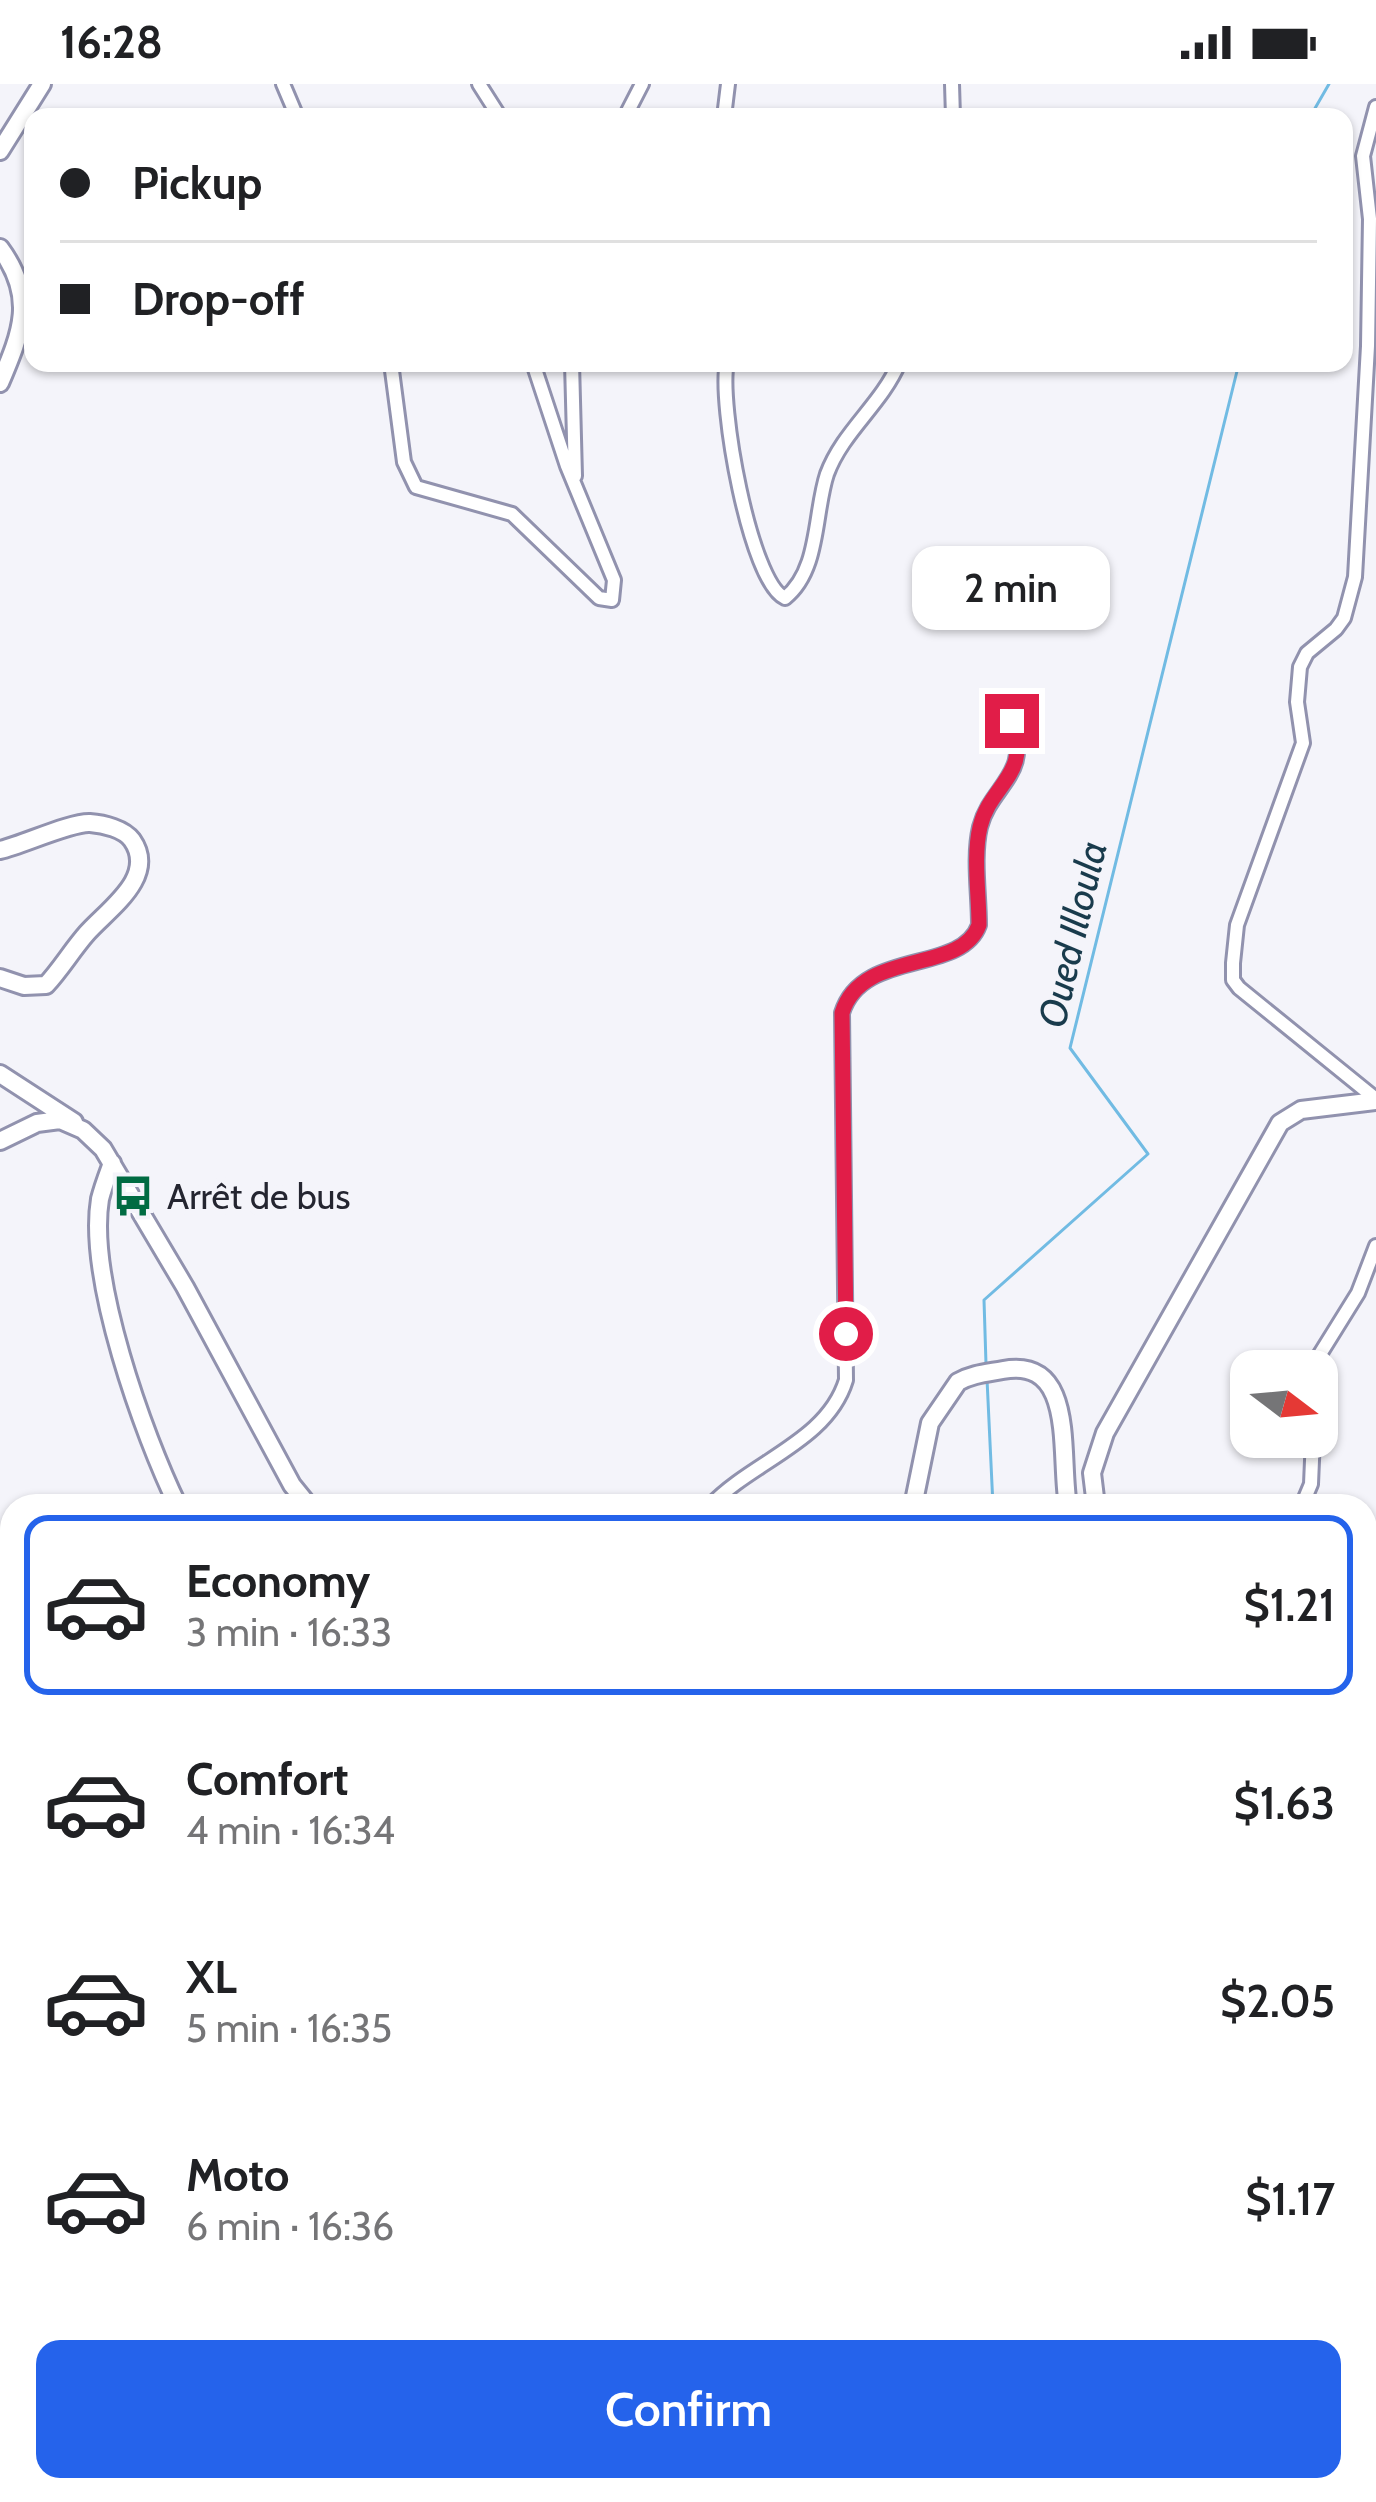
<!DOCTYPE html>
<html lang="en">
<head>
<meta charset="utf-8">
<style>
  body { margin:0; font-family:Cabin,sans-serif; background:#f2f2f2; color:#202124; height:100vh; display:flex; flex-direction:column; font-size:45px; white-space:nowrap }
  * { box-sizing:border-box; margin:0 }
  p { font-size:39px; color:#757577 }
  .icon { flex:none; width:66px; height:66px; fill:none; stroke:currentColor; stroke-width:2; stroke-linecap:round; stroke-linejoin:round }
  .map { position:relative; flex:1; overflow:hidden }
  .drawer { position:absolute; left:0px; top:1410px; width:1377px; height:1008px; display:flex; flex-direction:column; background:#fff; border-radius:36px 36px 0 0; box-shadow:0 3px 9px #0004 }
  .drawer>* { flex:none }
  .banner { position:absolute; left:24px; top:24px; width:1329px; height:264px; border-radius:24px; box-shadow:0 3px 9px #0004; display:grid; align-content:center; height:264px; padding:0 36px; background:#fff }
  .needle { width:78px; rotate:106deg }
  .tools { position:absolute; left:1230px; top:1266px; display:grid; gap:24px }
  .tools a { display:grid; place-items:center; width:108px; height:108px; border-radius:24px; background:#fff; box-shadow:0 3px 9px #0004; font-size:60px }
  .end { position:absolute; width:54px; height:54px; margin:-27px; border:15px solid #e11d48; background:#fff; box-shadow:0 0 0 6px #fff }
  .from { border-radius:50% }
  .bubble { position:absolute; height:84px; border-radius:24px; background:#fff; box-shadow:0 3px 9px #0004; font-size:39px; font-weight:600; line-height:84px; text-align:center }
  .banner b { display:flex; align-items:center; gap:42px; height:114px; font-size:45px }
  .banner b+b { border-top:3px solid #e0e0e0 }
  .banner i { width:30px; height:30px; background:#202124 }
  ul { padding:21px 0 0; list-style:none }
  li { display:flex; align-items:center; gap:36px; height:180px; margin:0 24px 18px; padding:0 12px; border:6px solid transparent; border-radius:24px }
  li div { flex:1 }
  li b { display:block; font-size:45px }
  li em { font-style:normal; font-weight:600 }
  li.current { border-color:#2563eb }
  li>.icon { width:108px; height:108px; stroke-width:1.5 }
  .action { display:flex; gap:24px; margin-top:auto; padding:24px 36px }
  .action a { flex:1; height:138px; border-radius:24px; background:#2563eb; color:#fff; font-size:48px; font-weight:600; line-height:138px; text-align:center }
  .status { display:flex; justify-content:space-between; align-items:center; height:84px; padding:0 60px; background:#fff; direction:ltr }
  .status svg { height:33px; fill:currentColor }
  .map>svg:first-child { display:block }
  .lines { fill:none; stroke-linecap:round; stroke-linejoin:round }
  .stream { stroke:#71bbe3; stroke-width:3 }
  .street-casing { stroke:#9192ae; stroke-width:18 }
  .secondary-casing { stroke:#9192ae; stroke-width:22 }
  .street { stroke:#fff; stroke-width:12 }
  .secondary { stroke:#fff; stroke-width:16 }
  .route { stroke:#e11d48; stroke-width:15 }
  .labels { text-anchor:middle; dominant-baseline:central; stroke-width:12; stroke-linejoin:round; paint-order:stroke }
  .poi-label { font-size:36px; fill:#242530; stroke:#f4f4fa; text-anchor:start }
  .water-label { font-size:39px; font-style:italic; fill:#193b4c; stroke:#f4f4fa }
</style>
</head>
<body>
<div class="status"><b>16:28</b><svg viewBox="0 0 49 12"><path d="M0 12V9h3v3zM5 12V6h3v6zM10 12V3h3v9zM15 12V0h3v12zM26 1h20v11H26zM47 4h2v5h-2z"/></svg></div>
<div class="map">
<svg width="1376" height="2418" viewBox="0 0 1376 2418">
  <rect width="100%" height="100%" fill="#f4f4fa"/>
  <g class="lines">
    <path class="stream" d="M 1310,33 L 1329,0
      M 986,1280 L 984,1216 L 1148,1070 L 1070,964 L 1239,279
      M 987,1295 L 993,1422
      M 1365,1844 L 1376,1832
      M 0,2355 L 12,2346"/>
    <g class="street-casing">
      <path id="street" d="M 283,0 L 297,33
        M 479,0 L 500,33
        M 952,0 L 953,33
        M 1376,23 L 1363,72 L 1370,135 L 1368,262 L 1355,493 L 1344,534 L 1336,545 L 1307,569 L 1300,583 L 1297,618 L 1303,659 L 1237,841 L 1233,879 L 1233,896 L 1239,904 L 1376,1015
        M 625,33 L 642,0
        M 724,33 L 728,0
        M 391,279 L 404,378 L 416,403 L 512,430 L 599,514 L 612,516 L 614,496 L 567,382 L 533,279
        M 572,279 L 575,392
        M 727,279 C 718,317 750,499 785,514 C 820,486 814,429 827,390 C 843,347 881,321 899,279
        M 1317,1287 L 1317,1275 L 1358,1209 L 1376,1162
        M 710,1422 C 752,1377 827,1358 846,1296 L 842,929 C 862,864 961,891 979,841 C 979,810 973,773 980,743 C 991,701 1033,690 1011,637
        M 1297,1422 L 1303,1419 L 1311,1400 L 1313,1353
        M 1365,1466 L 1376,1461
        M 1365,1525 L 1376,1523"/>
    </g>
    <g class="secondary-casing">
      <path id="secondary" d="M 0,67 L 42,0
        M 0,164 C 36,213 22,247 0,299
        M 0,766 C 22,761 71,738 90,739 C 104,740 124,745 132,756 C 158,793 107,826 87,849 C 72,866 61,885 46,901 L 24,902 L 0,894
        M 0,990 L 74,1038
        M 0,1057 L 37,1039 L 60,1036 L 83,1046 L 103,1065 L 185,1203 L 292,1401 L 309,1422
        M 112,1079 C 108,1090 103,1103 100,1115 C 87,1194 143,1350 178,1422
        M 913,1422 L 930,1339 L 958,1298 C 972,1290 987,1289 1003,1286 C 1077,1273 1059,1370 1068,1422
        M 1096,1422 L 1092,1389 L 1105,1349 L 1280,1039 L 1301,1026 L 1376,1017
        M 567,2418 L 581,2406"/>
    </g>
    <use href="#street" class="street"/>
    <use href="#secondary" class="secondary"/>
  </g>
  <g class="lines">
    <path class="route" d="M 846,1250 L 842,929 C 862,864 961,891 979,841 C 979,810 973,773 980,743 C 990,700 1032,691 1012,637"/>
  </g>
  <defs>
    <g id="bus-bare" transform="scale(3.24)"><path d="M-5-6H5V4H4V6H2V4H-2V6H-4V4H-5ZM-3.5-4V0h7V-4ZM-3.5 1.2v1.5H-2V1.2ZM2 1.2v1.5H3.5V1.2Z" fill="#006b42" stroke="#f4f4fa" stroke-width="2.5" paint-order="stroke"/></g>
  </defs>
  <g fill-rule="evenodd">
    <use href="#bus-bare" x="133" y="1112"/>
  </g>
  <g class="labels">
    <g class="poi-label">
      <text x="167" y="1112">Arrêt de bus</text>
    </g>
    <g class="water-label">
      <text transform="translate(1072 850) rotate(-77)">Oued Illoula</text>
    </g>
  </g>
</svg>
<div class="tools">
<a><svg class="needle" viewBox="-14 -14 28 28"><path d="M0-13l5 13h-10z" fill="#e53935"/><path d="M0 13l5-13h-10z" fill="#757577"/></svg></a>
</div>
<i class="end from" style="left:846px;top:1250px"></i>
<i class="end" style="left:1012px;top:637px"></i>
<div class="bubble" style="left:912px;top:462px;width:198px">2 min</div>
<div class="banner">
<b><i class="from"></i>Pickup</b>
<b><i></i>Drop-off</b>
</div>
<section class="drawer">
<ul>
<li class="current"><svg class="icon" aria-label="car" viewBox="0 0 24 24"><path d="M5 17H2v-5l4-1 3-4h7l3 4 3 1v5h-3M9 17h6M6 11h13"/><circle cx="7" cy="17" r="2"/><circle cx="17" cy="17" r="2"/></svg><div><b>Economy</b><p>3 min · 16:33</p></div><em>$1.21</em></li>
<li><svg class="icon" aria-label="car" viewBox="0 0 24 24"><path d="M5 17H2v-5l4-1 3-4h7l3 4 3 1v5h-3M9 17h6M6 11h13"/><circle cx="7" cy="17" r="2"/><circle cx="17" cy="17" r="2"/></svg><div><b>Comfort</b><p>4 min · 16:34</p></div><em>$1.63</em></li>
<li><svg class="icon" aria-label="car" viewBox="0 0 24 24"><path d="M5 17H2v-5l4-1 3-4h7l3 4 3 1v5h-3M9 17h6M6 11h13"/><circle cx="7" cy="17" r="2"/><circle cx="17" cy="17" r="2"/></svg><div><b>XL</b><p>5 min · 16:35</p></div><em>$2.05</em></li>
<li><svg class="icon" aria-label="car" viewBox="0 0 24 24"><path d="M5 17H2v-5l4-1 3-4h7l3 4 3 1v5h-3M9 17h6M6 11h13"/><circle cx="7" cy="17" r="2"/><circle cx="17" cy="17" r="2"/></svg><div><b>Moto</b><p>6 min · 16:36</p></div><em>$1.17</em></li>
</ul>
<div class="action"><a>Confirm</a></div>
</section>
</div>
</body>
</html>
